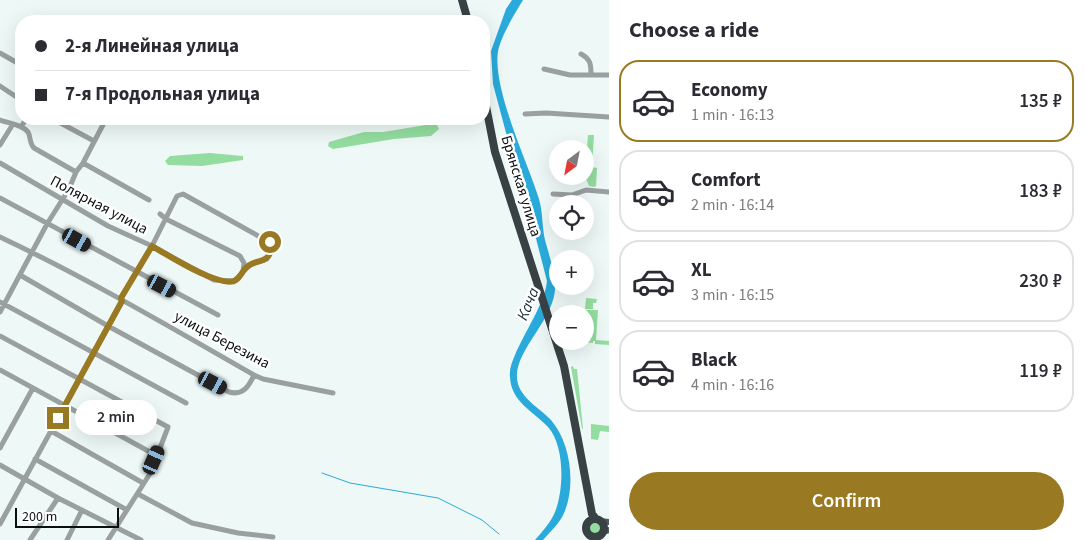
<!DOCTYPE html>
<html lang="en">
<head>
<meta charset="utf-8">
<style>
  body { margin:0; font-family:"Source Sans 3",sans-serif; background:#f2f2f3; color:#2b2b33; height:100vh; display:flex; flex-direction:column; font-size:19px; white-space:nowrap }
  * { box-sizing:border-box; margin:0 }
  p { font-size:16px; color:#7c7c81 }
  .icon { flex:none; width:28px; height:28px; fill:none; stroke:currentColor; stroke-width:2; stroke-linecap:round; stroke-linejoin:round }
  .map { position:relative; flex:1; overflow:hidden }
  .side { display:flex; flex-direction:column; background:#fff; width:475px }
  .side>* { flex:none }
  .guide { position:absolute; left:15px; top:15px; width:475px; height:110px; border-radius:20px; box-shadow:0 5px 20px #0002; display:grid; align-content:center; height:110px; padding:0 20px; background:#fff }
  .needle { width:32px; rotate:212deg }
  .controls { position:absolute; left:549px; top:140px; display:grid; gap:10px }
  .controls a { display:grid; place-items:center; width:45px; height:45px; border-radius:50%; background:#fff; box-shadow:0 5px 20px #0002; font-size:25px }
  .scale { position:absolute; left:15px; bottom:12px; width:104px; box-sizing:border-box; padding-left:5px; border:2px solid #0b0f0f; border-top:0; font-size:14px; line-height:18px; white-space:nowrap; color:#0b0f0f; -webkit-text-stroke:4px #fff; paint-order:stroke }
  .end { position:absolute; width:22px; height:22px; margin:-11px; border:6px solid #997a23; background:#fff; box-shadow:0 0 0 2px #fff }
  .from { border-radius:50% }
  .bubble { position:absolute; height:35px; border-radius:18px; background:#fff; box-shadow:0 5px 20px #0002; font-size:16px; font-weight:600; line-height:35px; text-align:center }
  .car { position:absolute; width:15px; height:30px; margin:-15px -8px; border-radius:6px; box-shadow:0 0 4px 1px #0007; background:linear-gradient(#222 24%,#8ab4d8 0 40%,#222 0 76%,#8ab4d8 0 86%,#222 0) }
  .guide b { display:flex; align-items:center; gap:18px; height:48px; font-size:19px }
  .guide b+b { border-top:1px solid #e1e1e2 }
  .guide i { width:12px; height:12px; background:#2b2b33 }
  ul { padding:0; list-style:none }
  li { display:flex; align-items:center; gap:15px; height:82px; margin:0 10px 8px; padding:0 10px; border:2px solid #e1e1e2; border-radius:20px }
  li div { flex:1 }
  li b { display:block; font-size:19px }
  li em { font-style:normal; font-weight:600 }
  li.active { border-color:#997a23 }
  li>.icon { width:45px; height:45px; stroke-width:1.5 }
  h2 { padding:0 20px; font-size:22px; line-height:60px }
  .button { display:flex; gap:10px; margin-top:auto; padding:10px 20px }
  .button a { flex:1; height:58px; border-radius:30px; background:#997a23; color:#fff; font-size:20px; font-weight:600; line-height:58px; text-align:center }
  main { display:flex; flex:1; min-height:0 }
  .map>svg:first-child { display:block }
  .green { fill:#94dda0 }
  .water { fill:#29aadb }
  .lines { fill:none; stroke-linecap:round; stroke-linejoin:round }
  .stream { stroke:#29aadb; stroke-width:1 }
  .minor { stroke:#9a9fa0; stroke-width:5 }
  .major { stroke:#51595b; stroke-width:6 }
  .highway { stroke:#384143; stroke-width:8 }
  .route { stroke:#997a23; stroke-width:6 }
  .labels { text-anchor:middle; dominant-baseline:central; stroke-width:5; stroke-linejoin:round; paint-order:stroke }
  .street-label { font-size:15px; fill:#0b0f0f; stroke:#fff }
  .water-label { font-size:16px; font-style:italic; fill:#192e37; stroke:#fff }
</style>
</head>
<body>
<main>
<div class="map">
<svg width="609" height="540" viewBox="0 0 609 540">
  <rect width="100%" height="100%" fill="#edf8f7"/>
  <path class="green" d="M 426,125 L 437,125 L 439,129 L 431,136 L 394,139 L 333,149 L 328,146 L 329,142 L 364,132 L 383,132 Z
    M 588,135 L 594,135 L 592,167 L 597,168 L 596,186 L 594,187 L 589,186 L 585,176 Z
    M 210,153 L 243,156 L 243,160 L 202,166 L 168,165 L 165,161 L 170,156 Z
    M 586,298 L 597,299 L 596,303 L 593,303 L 593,309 L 585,309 Z
    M 585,310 L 598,310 L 596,340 L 609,341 L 609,345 L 595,344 L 595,341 L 593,341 L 593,343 L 582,342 L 585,341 Z
    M 573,366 L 574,369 L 577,369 L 583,429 L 582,429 L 571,367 Z
    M 591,424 L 609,426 L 609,432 L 600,431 L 598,440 L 591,439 Z
    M588 528a7 7 0 1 1 14 0a7 7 0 1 1-14 0Z"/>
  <path class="water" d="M 512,0 L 523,0 C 514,15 504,31 499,47 C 489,83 528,162 539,199 C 543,213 542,227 545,240 C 549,255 554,269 555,284 C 558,319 509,353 518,384 C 523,400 541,409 551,420 C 571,443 576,486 564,513 C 560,523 550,532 543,540 L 535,540 C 542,532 551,522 555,512 C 564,490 565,446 548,427 C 533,411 511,402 510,377 C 509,369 512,362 515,355 C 524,333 545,303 547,281 L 532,223 L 529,196 L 509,144 L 493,84 L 491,51 L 506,9 Z"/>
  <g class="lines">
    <path class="stream" d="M 322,473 L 350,483 L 438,498 L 482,520 L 499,534"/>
    <path class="minor" d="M 0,53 L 21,65
      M 581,54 C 590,59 591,63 591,74
      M 544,69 L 570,75 L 609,75
      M 0,86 L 21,100
      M 525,114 L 546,113 L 609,117
      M 53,119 L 94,141
      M 0,120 C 8,123 23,125 28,132 C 31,137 29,143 34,148 L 76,172
      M 21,127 L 26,119
      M 0,145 L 13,124
      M 0,163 L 108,226 L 152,246 L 214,280 L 234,281 L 243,272 L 244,263 L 240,256 L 166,219 L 160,214
      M 83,163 L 149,200
      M 553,194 L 572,195 L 586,190 L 609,192
      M 0,198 L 218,315
      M 0,237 C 87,278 170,327 254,375 L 263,379 L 333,393
      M 20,275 L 108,326 L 229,392 C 243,396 249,386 254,375
      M 0,302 L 186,403
      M 0,312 L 47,224 L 69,189 L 76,172 L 83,163 L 106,119
      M 0,336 L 168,427 L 151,472 L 108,540
      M 0,370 L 150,452 L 155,460
      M 51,431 L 143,483
      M 0,448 L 33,388
      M 35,459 L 127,510
      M 0,465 L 58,498 L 141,540
      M 138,494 L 192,523 L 238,533 L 273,537
      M 0,524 L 122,301 L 121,298 L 152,246 L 177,196 L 183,194 L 271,243 L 272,249 L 267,259 L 250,265 L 243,272
      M 30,540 L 58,498
      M 67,540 L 82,510"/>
    <path class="major" d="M 600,521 L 609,522
      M 603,532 L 609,530"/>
    <path class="highway" d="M 462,0 L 468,21
      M 484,96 L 495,152 L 564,366 L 592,514 L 596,519
      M586 528a9 9 0 1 1 18 0a9 9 0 1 1-18 0Z"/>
  </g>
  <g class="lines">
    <path class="route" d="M 58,418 L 122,301 L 121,298 L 152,246 C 166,254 222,290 236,280 C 241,277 243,269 248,266 C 259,258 266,265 272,249 L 270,242"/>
  </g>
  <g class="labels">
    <g class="street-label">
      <text transform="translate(521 186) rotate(73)">Брянская улица</text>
      <text transform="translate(99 205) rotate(28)">Полярная улица</text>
      <text transform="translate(222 340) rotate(28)">улица Березина</text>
    </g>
    <g class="water-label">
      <text transform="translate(528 304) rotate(-68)">Кача</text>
    </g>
  </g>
</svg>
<div class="controls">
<a><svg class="needle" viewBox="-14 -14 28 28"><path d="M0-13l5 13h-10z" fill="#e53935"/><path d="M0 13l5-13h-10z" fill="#7c7c81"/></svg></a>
<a><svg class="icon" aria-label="locate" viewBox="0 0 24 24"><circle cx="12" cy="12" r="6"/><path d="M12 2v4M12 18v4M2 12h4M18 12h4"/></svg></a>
<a>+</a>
<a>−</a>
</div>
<div class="scale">200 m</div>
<i class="end from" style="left:270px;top:242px"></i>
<i class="end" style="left:58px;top:418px"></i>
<div class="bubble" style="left:75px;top:400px;width:82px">2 min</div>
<i class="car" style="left:77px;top:240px;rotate:119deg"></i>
<i class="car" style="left:162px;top:286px;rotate:118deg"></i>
<i class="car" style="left:213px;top:383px;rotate:118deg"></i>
<i class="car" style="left:154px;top:460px;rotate:24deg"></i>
<div class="guide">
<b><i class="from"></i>2-я Линейная улица</b>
<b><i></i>7-я Продольная улица</b>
</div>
</div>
<section class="side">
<h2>Choose a ride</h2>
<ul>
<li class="active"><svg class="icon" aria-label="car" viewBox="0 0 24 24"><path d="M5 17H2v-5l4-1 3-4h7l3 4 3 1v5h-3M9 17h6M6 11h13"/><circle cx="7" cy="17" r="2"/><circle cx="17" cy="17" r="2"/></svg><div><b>Economy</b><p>1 min · 16:13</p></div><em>135 ₽</em></li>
<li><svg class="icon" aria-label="car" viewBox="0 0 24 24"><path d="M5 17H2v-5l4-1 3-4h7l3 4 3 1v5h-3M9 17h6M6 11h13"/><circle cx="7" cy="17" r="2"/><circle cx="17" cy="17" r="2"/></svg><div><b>Comfort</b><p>2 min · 16:14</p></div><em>183 ₽</em></li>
<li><svg class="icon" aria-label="car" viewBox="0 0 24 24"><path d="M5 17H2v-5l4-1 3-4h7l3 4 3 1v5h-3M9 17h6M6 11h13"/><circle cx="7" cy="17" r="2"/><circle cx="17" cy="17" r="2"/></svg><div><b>XL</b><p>3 min · 16:15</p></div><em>230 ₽</em></li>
<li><svg class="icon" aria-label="car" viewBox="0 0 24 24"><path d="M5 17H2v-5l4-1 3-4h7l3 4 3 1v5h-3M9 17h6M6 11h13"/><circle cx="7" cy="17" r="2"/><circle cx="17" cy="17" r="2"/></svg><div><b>Black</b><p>4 min · 16:16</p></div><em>119 ₽</em></li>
</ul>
<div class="button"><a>Confirm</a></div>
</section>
</main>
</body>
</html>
